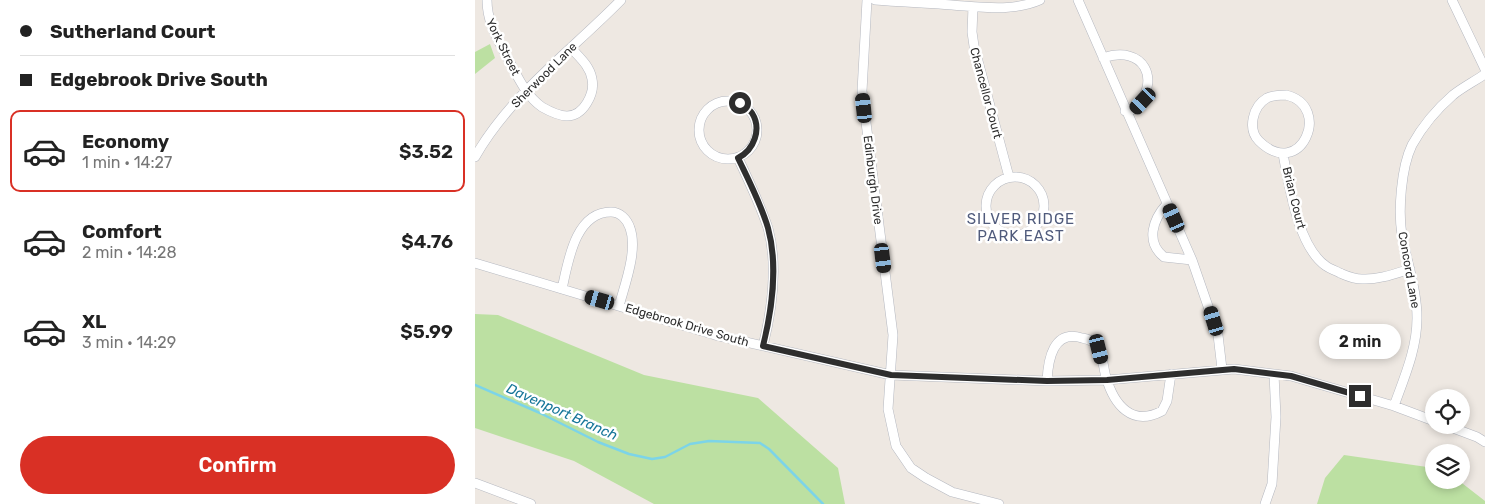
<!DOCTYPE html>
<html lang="en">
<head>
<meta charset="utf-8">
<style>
  body { margin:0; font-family:Rubik,sans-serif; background:#f6f6f6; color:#222; height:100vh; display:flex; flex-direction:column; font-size:19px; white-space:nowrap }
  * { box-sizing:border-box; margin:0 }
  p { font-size:16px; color:#767676 }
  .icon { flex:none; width:28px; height:28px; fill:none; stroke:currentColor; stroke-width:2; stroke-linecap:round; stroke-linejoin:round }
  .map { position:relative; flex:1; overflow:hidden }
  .drawer { display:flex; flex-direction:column; background:#fff; width:475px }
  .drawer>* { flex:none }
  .hud { display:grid; align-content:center; height:110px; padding:0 20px; background:#fff }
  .buttons { position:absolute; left:950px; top:389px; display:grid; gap:10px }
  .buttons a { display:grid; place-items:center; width:45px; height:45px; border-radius:50%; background:#fff; box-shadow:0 2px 8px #0003; font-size:25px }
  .end { position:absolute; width:22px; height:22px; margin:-11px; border:6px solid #2e2e2e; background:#fff; box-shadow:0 0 0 2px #fff }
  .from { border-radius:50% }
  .bubble { position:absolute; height:35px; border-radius:18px; background:#fff; box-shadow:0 2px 8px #0003; font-size:16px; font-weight:600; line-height:35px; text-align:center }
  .car { position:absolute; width:15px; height:30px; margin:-15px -8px; border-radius:6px; box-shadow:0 0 4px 1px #0007; background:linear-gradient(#222 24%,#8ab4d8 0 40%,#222 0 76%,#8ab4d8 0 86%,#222 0) }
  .hud b { display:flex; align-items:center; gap:18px; height:48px; font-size:19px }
  .hud b+b { border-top:1px solid #e0e0e0 }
  .hud i { width:12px; height:12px; background:#222 }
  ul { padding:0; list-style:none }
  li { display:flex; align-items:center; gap:15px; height:82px; margin:0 10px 8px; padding:0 10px; border:2px solid transparent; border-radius:10px }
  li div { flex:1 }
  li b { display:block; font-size:19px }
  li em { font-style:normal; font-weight:600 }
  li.active { border-color:#d93025 }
  li>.icon { width:45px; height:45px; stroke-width:1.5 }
  .primary-button { display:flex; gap:10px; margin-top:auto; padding:10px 20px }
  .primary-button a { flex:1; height:58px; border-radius:30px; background:#d93025; color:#fff; font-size:20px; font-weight:600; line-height:58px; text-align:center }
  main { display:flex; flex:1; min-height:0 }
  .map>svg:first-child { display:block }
  .green { fill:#bce0a2 }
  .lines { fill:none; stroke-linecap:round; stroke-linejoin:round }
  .stream { stroke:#7cd4e8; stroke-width:2.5 }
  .street-casing { stroke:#b5b8c0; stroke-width:10 }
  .street { stroke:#fff; stroke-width:9 }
  .route { stroke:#2e2e2e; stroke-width:6 }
  .labels { text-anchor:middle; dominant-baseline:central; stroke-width:5; stroke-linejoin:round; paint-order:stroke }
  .street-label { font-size:12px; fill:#2e2e2e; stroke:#fff }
  .water-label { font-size:14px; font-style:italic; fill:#177699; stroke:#fff }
  .quarter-label { font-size:15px; letter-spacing:1px; fill:#505b7c; stroke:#fff }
</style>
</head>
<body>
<main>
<section class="drawer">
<div class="hud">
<b><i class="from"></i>Sutherland Court</b>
<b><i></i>Edgebrook Drive South</b>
</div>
<ul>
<li class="active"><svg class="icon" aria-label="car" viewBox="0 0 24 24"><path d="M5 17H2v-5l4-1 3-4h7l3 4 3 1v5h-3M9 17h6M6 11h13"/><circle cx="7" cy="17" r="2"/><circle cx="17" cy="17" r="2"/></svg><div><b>Economy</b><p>1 min · 14:27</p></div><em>$3.52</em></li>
<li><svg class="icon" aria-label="car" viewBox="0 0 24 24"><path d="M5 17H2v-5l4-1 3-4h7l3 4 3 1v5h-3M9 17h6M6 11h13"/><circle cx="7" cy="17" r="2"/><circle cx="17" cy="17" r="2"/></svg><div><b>Comfort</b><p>2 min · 14:28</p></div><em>$4.76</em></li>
<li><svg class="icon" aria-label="car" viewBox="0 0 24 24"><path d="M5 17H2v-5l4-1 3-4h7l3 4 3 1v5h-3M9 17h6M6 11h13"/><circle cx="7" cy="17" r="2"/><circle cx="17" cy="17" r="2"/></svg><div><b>XL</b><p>3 min · 14:29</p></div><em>$5.99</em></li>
</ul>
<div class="primary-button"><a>Confirm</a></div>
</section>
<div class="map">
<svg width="1010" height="504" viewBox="0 0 1010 504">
  <rect width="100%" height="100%" fill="#eee8e2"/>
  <path class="green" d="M 15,44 L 20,58 L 0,74 L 0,52 Z
    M 0,314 L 23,315 L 169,375 L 283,398 L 363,468 L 370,504 L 179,504 L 99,461 L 0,428 Z
    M 869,455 L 959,468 L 959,480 L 983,480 L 1010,501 L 1010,504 L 842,504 L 850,478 Z"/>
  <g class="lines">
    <path class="stream" d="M 0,385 L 65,413 L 123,442 L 154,454 L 177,459 L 190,457 L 215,444 L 234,441 L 285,443 L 294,449 L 348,504"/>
    <g class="street-casing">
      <path id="street" d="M 12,0 C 12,22 22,38 32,57 C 42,75 50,95 67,107 C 74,111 84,116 92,116 C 109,116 120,93 117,79 C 115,66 104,57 96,48
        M 392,0 L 387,91 L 418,335 L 413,409 L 421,446 L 436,468 L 451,478 L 477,492 L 524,504
        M 400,0 C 426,2 451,3 477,5 C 506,7 538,12 565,0
        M 603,0 L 717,260 L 743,335 L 747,369
        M 977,0 L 1010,69
        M 498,7 L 497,32 L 499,46 L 534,177
        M 628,58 C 669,44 687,80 660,109 L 650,111
        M 811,95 C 858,106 826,182 784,141 C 772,129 778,106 792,98 C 798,95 805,95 811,95 Z
        M224 130a29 29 0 1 1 58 0a29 29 0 1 1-58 0Z
        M 808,154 C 814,185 823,247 851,266 C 855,269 860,270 865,273 C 872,276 878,279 887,279 C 903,280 919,274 935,269
        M 0,157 C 35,95 96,51 146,0
        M 263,158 C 274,181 285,204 293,228 C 303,264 297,310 288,346
        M511 206a29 29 0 1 1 58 0a29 29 0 1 1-58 0Z
        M 692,204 C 678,219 670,242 689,257 L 717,260
        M 0,263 L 240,335 L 416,375 L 572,381 L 632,380 L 759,369 L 816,376 L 919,406 L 959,421
        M 87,289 C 93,262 100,212 136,212 C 145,212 152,219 155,228 C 163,250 150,284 144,306
        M 572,381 C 573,360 578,329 607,338 C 612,339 617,340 620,344 C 628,352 628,367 631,377 C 639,405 657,427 687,411 L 692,401 L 696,374
        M 919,406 C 929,378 942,349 942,318 C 942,290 932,263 927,235 C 923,211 926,168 937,145 C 947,127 963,108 978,95 C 988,87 1000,81 1010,74
        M 970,425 L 1002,437 L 1010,442
        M 0,483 L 56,504
        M 790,504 L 797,484 L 801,417 L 799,374"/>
    </g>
    <use href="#street" class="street"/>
  </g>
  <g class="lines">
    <path class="route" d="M 265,103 C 269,106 274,109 277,113 C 287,129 279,150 263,158 C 274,181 286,204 293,228 C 303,264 297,310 288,346 L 416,375 L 572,381 L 632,380 L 759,369 L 816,376 L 885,396"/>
  </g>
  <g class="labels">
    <g class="street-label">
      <text transform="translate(28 47) rotate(64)">York Street</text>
      <text transform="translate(69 75) rotate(-45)">Sherwood Lane</text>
      <text transform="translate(511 93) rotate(75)">Chancellor Court</text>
      <text transform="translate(398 180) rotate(83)">Edinburgh Drive</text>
      <text transform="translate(819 198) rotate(76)">Brian Court</text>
      <text transform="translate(934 270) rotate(80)">Concord Lane</text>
      <text transform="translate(212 325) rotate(16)">Edgebrook Drive South</text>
    </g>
    <g class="water-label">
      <text transform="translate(87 412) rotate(24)">Davenport Branch</text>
    </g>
    <g class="quarter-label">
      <text x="546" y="219">SILVER RIDGE<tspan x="546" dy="17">PARK EAST</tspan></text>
    </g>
  </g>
</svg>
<div class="buttons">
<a><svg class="icon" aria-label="locate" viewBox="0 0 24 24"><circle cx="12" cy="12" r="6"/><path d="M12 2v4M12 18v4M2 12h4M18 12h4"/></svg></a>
<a><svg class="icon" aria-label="layers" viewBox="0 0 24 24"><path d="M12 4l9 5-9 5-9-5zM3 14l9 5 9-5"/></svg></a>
</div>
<i class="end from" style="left:265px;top:103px"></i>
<i class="end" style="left:885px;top:396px"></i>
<div class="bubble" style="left:844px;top:324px;width:82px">2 min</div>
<i class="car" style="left:668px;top:101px;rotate:223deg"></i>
<i class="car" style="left:389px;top:108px;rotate:354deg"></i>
<i class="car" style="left:699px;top:218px;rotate:336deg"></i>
<i class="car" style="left:408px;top:258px;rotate:173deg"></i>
<i class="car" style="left:125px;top:300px;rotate:286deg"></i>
<i class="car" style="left:739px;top:321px;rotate:343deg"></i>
<i class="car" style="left:624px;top:349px;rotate:166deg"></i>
</div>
</main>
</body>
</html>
